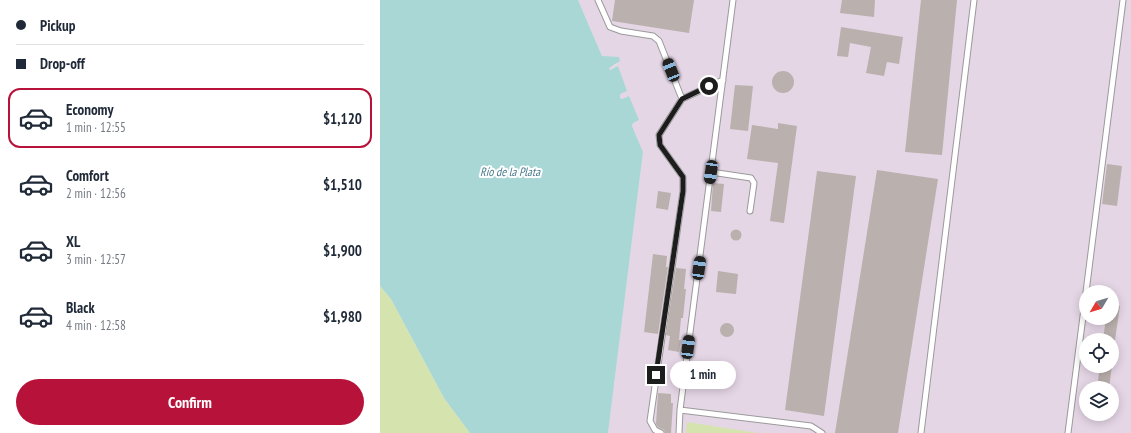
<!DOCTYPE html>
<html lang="en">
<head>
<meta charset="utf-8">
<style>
  body { margin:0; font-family:"PT Sans Narrow",sans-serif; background:#f6f6f7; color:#1f2937; height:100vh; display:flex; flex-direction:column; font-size:15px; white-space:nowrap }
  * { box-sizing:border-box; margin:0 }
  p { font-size:13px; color:#747a83 }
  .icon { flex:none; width:22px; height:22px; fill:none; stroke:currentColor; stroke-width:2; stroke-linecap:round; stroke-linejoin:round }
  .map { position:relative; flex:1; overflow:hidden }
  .side { display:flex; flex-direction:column; background:#fff; width:380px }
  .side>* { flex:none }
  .banner { display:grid; align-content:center; height:88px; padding:0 16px; background:#fff }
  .needle { width:26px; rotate:232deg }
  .fabs { position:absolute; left:699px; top:285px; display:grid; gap:8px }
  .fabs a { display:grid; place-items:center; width:40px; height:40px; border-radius:50%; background:#fff; box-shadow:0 2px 10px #0003; font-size:20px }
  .end { position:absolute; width:18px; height:18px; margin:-9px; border:5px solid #1d1d1d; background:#fff; box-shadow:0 0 0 2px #fff }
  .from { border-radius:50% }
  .bubble { position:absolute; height:28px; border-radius:14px; background:#fff; box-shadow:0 2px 10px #0003; font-size:13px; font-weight:600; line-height:28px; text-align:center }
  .car { position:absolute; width:12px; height:24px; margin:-12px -6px; border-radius:5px; box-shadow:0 0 3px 1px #0007; background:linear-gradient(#222 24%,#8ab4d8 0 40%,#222 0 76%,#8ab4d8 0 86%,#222 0) }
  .banner b { display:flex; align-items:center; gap:14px; height:38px; font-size:15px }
  .banner b+b { border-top:1px solid #e0e1e3 }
  .banner i { width:10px; height:10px; background:#1f2937 }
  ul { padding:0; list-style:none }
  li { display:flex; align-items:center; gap:12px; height:60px; margin:0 8px 6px; padding:0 8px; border:2px solid transparent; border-radius:12px }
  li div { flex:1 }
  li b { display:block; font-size:15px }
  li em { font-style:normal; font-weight:600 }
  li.current { border-color:#b7133a }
  li>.icon { width:36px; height:36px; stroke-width:1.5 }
  .button { display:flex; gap:8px; margin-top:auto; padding:8px 16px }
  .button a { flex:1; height:46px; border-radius:24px; background:#b7133a; color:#fff; font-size:16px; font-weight:600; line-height:46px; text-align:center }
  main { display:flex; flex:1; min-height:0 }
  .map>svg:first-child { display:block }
  .industrial { fill:#e5d6e6; fill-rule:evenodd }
  .grass { fill:#d5e3ae }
  .water { fill:#a8d7d6 }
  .building { fill:#bab0ad }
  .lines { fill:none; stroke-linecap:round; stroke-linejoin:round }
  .service-casing { stroke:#9a9a9a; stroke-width:7 }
  .service { stroke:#fff; stroke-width:5 }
  .route { stroke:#1d1d1d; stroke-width:5 }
  .labels { text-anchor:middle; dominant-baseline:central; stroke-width:4; stroke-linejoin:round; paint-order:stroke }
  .water-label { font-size:12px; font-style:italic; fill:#497b8d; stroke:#fff }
</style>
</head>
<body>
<main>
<section class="side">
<div class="banner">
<b><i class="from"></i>Pickup</b>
<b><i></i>Drop-off</b>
</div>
<ul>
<li class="current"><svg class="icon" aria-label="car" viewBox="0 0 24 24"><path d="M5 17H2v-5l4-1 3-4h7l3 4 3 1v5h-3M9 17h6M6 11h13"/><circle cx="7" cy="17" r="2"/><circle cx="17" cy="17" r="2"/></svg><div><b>Economy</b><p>1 min · 12:55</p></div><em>$1,120</em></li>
<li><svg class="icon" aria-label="car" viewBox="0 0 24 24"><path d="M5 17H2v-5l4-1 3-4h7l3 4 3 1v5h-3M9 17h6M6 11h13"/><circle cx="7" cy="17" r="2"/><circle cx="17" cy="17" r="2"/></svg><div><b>Comfort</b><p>2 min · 12:56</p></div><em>$1,510</em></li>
<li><svg class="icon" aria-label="car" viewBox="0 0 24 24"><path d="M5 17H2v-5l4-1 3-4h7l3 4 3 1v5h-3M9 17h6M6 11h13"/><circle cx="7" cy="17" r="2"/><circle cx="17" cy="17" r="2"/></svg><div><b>XL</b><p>3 min · 12:57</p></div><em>$1,900</em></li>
<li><svg class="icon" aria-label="car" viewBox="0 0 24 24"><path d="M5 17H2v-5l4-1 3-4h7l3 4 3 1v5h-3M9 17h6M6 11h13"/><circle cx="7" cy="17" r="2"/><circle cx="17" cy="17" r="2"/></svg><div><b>Black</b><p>4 min · 12:58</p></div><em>$1,980</em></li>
</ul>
<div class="button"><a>Confirm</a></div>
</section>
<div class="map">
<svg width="751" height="433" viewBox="0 0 751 433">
  <rect width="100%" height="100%" fill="#ede8e4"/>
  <path class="industrial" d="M 198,0 L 751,0 L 751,433 L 228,433 L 263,152 L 252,126 L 253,123 L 249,96 L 242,99 L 240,98 L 238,66 L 229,70 L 228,68 L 237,64 L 222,56 ZM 706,292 L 732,292 L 732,318 L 706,318 ZM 706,340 L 732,340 L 732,366 L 706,366 ZM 706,388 L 732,388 L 732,414 L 706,414 Z"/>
  <path class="grass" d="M 0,286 L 11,299 L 64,398 L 90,433 L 0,433 Z
    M 307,422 L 378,433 L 306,433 Z"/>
  <path class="water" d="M 0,0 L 198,0 L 222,56 L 239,57 L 240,61 L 229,68 L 230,70 L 238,66 L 247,91 L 240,94 L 240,98 L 242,99 L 249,96 L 259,120 L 253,123 L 252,126 L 263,152 L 228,433 L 90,433 L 64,398 L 11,299 L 0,286 Z"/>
  <path class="building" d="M 235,0 L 314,0 L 309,33 L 232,21 Z
    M 462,0 L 495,0 L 494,17 L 460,13 Z
    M 541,0 L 577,0 L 562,155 L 525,152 Z
    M 461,27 L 523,37 L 519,64 L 507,62 L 504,76 L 486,73 L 491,47 L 470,43 L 468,57 L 457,56 Z
    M392 82a11 11 0 1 1 22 0a11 11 0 1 1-22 0Z
    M 355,85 L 373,86 L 368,131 L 350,129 Z
    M 398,123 L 417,126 L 404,223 L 390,221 L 398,163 L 367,159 L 372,125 L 398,129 Z
    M 727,164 L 742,166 L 737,206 L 722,204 Z
    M 497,170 L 558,179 L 518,433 L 455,433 Z
    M 437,171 L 476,176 L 444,416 L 405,410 Z
    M 333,183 L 344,184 L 341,212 L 331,211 Z
    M 278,191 L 291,193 L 288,210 L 276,208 Z
    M350.5 235a5.5 5.5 0 1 1 11 0a5.5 5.5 0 1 1-11 0Z
    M 273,254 L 287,256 L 286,267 L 288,267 L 278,334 L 264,332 Z
    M 296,268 L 306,269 L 304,289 L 306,289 L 303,318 L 301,318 L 299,340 L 301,340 L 299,352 L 288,350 L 290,336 L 286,335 Z
    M 338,271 L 358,274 L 356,294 L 336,292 Z
    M 732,304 L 740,306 L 735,340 L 723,340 L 726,318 L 732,318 Z
    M340 330a7 7 0 1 1 14 0a7 7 0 1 1-14 0Z
    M 720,366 L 732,366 L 729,388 L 717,388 Z
    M 278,393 L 291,394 L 291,403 L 293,403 L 291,433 L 285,433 L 284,430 L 278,427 L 276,424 Z"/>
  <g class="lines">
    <g class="service-casing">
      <path id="service" d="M 218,0 L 230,27 L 241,31 L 273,36 L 279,41 L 302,99 L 279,135 L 280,145 L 303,177 L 303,191 L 270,421 L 275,430 L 281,433
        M 302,99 L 343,80
        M 331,172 L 371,178 L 374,183 L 370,211
        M 706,292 L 743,0
        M 300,410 L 431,426 L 442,433
        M 299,433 L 300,410 L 353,0
        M 541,433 L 594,0
        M 688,433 L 706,293"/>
    </g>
    <use href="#service" class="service"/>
  </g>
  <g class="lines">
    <path class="route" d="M 276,375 L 303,191 L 303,177 L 280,145 L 279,135 L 302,99 L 329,86"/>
  </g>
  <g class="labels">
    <g class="water-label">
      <text x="130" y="171">Río de la Plata</text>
    </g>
  </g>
</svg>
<div class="fabs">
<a><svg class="needle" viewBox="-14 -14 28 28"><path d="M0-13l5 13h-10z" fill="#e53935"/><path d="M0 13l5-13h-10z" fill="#747a83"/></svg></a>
<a><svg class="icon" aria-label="locate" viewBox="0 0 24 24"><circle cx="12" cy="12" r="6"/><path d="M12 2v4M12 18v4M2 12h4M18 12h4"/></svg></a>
<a><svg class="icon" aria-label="layers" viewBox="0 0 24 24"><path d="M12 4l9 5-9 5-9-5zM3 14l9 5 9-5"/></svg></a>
</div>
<i class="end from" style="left:329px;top:86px"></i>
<i class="end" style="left:276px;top:375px"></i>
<div class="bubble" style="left:290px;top:361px;width:66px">1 min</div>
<i class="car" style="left:291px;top:70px;rotate:338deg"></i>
<i class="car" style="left:331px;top:172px;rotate:188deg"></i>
<i class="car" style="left:319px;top:268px;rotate:8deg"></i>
<i class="car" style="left:308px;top:347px;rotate:7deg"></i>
</div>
</main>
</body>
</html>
